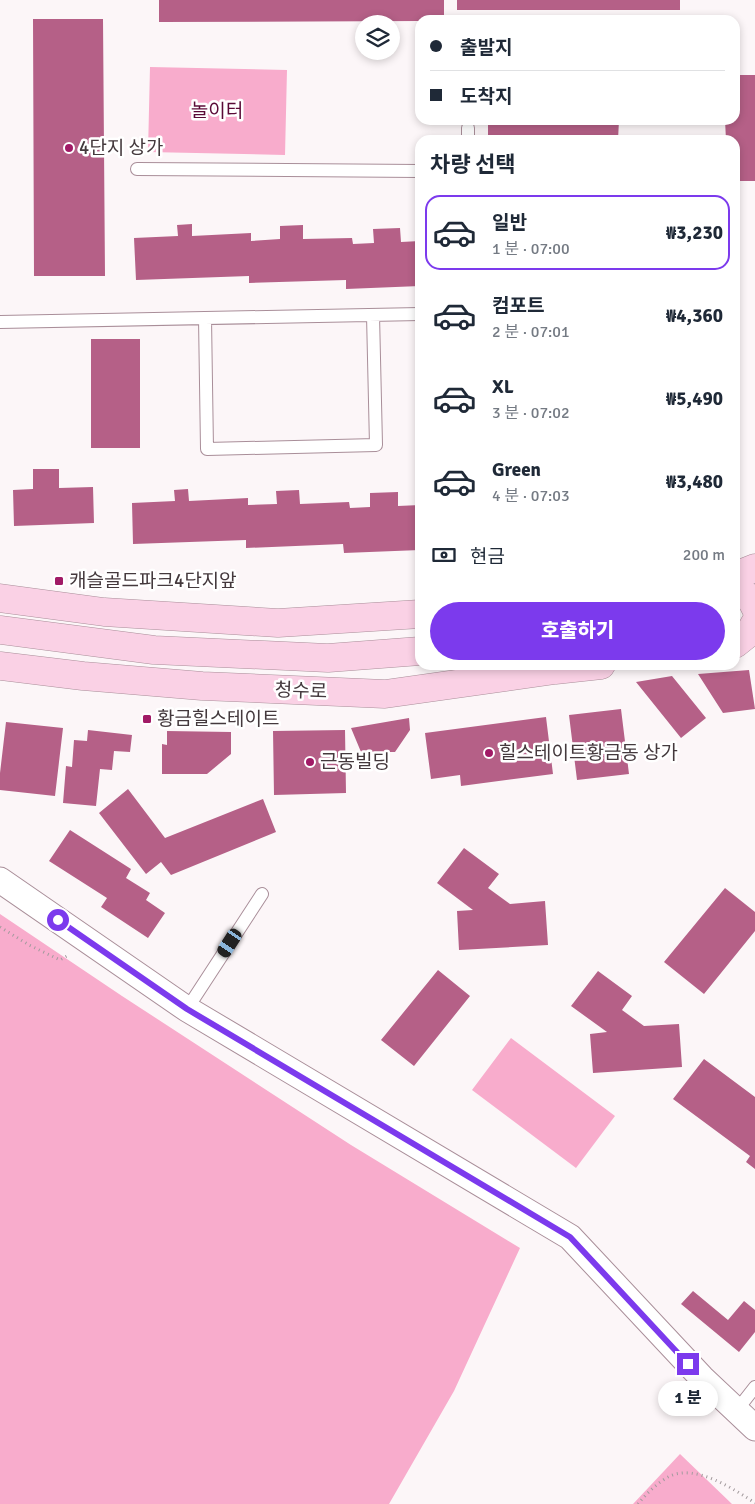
<!DOCTYPE html>
<html lang="ko">
<head>
<meta charset="utf-8">
<style>
  body { margin:0; font-family:Signika,"Noto Sans KR",sans-serif; background:#f6f6f7; color:#1f2937; height:100vh; display:flex; flex-direction:column; font-size:19px; white-space:nowrap }
  * { box-sizing:border-box; margin:0 }
  p { font-size:16px; color:#747a83 }
  .icon { flex:none; width:28px; height:28px; fill:none; stroke:currentColor; stroke-width:2; stroke-linecap:round; stroke-linejoin:round }
  .map { position:relative; flex:1; overflow:hidden }
  .sheet { position:absolute; left:415px; top:135px; width:325px; height:535px; display:flex; flex-direction:column; background:#fff; border-radius:15px; box-shadow:0 2px 8px #0003 }
  .sheet>* { flex:none }
  .guide { position:absolute; left:415px; top:15px; width:325px; height:110px; border-radius:15px; box-shadow:0 2px 8px #0003; display:grid; align-content:center; height:110px; padding:0 15px; background:#fff }
  .buttons { position:absolute; left:355px; top:15px; display:grid; gap:10px }
  .buttons a { display:grid; place-items:center; width:45px; height:45px; border-radius:50%; background:#fff; box-shadow:0 2px 8px #0003; font-size:25px }
  .end { position:absolute; width:22px; height:22px; margin:-11px; border:6px solid #7c3aed; background:#fff; box-shadow:0 0 0 2px #fff }
  .from { border-radius:50% }
  .bubble { position:absolute; height:35px; border-radius:18px; background:#fff; box-shadow:0 2px 8px #0003; font-size:16px; font-weight:800; line-height:35px; text-align:center }
  .car { position:absolute; width:15px; height:30px; margin:-15px -8px; border-radius:6px; box-shadow:0 0 4px 1px #0007; background:linear-gradient(#222 24%,#8ab4d8 0 40%,#222 0 76%,#8ab4d8 0 86%,#222 0) }
  .guide b { display:flex; align-items:center; gap:18px; height:48px; font-size:19px }
  .guide b+b { border-top:1px solid #e0e1e3 }
  .guide i { width:12px; height:12px; background:#1f2937 }
  ul { padding:0; list-style:none }
  li { display:flex; align-items:center; gap:15px; height:75px; margin:0 10px 8px; padding:0 5px; border:2px solid transparent; border-radius:15px }
  li div { flex:1 }
  li b { display:block; font-size:19px }
  li em { font-style:normal; font-weight:800 }
  li.selected { border-color:#7c3aed }
  li>.icon { width:45px; height:45px; stroke-width:1.5 }
  h2 { padding:0 15px; font-size:22px; line-height:60px }
  .pay { display:flex; align-items:center; gap:12px; height:55px; padding:0 15px; font-size:19px }
  .pay p { margin-inline-start:auto }
  .cta { display:flex; gap:10px; margin-top:auto; padding:10px 15px }
  .cta a { flex:1; height:58px; border-radius:30px; background:#7c3aed; color:#fff; font-size:20px; font-weight:800; line-height:58px; text-align:center }
  .map>svg:first-child { display:block }
  .green { fill:#f8accc }
  .building { fill:#b56087 }
  .lines { fill:none; stroke-linecap:round; stroke-linejoin:round }
  .lane-casing { stroke:#a98e99; stroke-width:14 }
  .street-casing { stroke:#a98e99; stroke-width:27 }
  .secondary-casing { stroke:#a98e99; stroke-width:29 }
  .path { stroke:#a29a9d; stroke-width:3; stroke-dasharray:1 4; stroke-linecap:butt }
  .lane { stroke:#fff; stroke-width:12 }
  .street { stroke:#fff; stroke-width:25 }
  .secondary { stroke:#fad1e5; stroke-width:28 }
  .route { stroke:#7c3aed; stroke-width:6 }
  .poi-dot { fill:#a11a66; stroke:#fff; stroke-width:2 }
  .labels { text-anchor:middle; dominant-baseline:central; stroke-width:5; stroke-linejoin:round; paint-order:stroke }
  .park-label { font-size:19px; fill:#5a0a37; stroke:#fff }
  .poi-label { font-size:19px; fill:#44393d; stroke:#fff; text-anchor:start }
  .street-label { font-size:19px; fill:#44393d; stroke:#fff }
</style>
</head>
<body>
<div class="map">
<svg width="755" height="1504" viewBox="0 0 755 1504">
  <rect width="100%" height="100%" fill="#fcf6f8"/>
  <path class="green" d="M 150,67 L 287,70 L 285,155 L 148,152 Z
    M 0,914 L 122,996 L 351,1145 L 520,1248 L 454,1391 L 389,1504 L 0,1504 Z
    M 511,1038 L 615,1116 L 576,1168 L 472,1090 Z
    M 680,1454 L 732,1504 L 633,1504 Z"/>
  <path class="building" d="M 159,0 L 444,0 L 444,20 L 420,20 L 420,21 L 159,22 Z
    M 457,0 L 680,0 L 680,10 L 457,10 Z
    M 33,19 L 103,19 L 105,276 L 34,276 Z
    M 735,75 L 755,75 L 755,181 L 735,181 L 735,140 L 726,140 L 725,120 L 735,120 Z
    M 488,120 L 619,120 L 618,140 L 488,140 Z
    M 735,215 L 738,215 L 738,264 L 735,264 Z
    M 192,224 L 192,236 L 251,233 L 251,241 L 280,239 L 280,226 L 303,225 L 303,239 L 352,238 L 353,244 L 374,243 L 373,229 L 400,228 L 401,242 L 420,241 L 420,286 L 346,289 L 346,280 L 249,283 L 249,276 L 136,280 L 134,238 L 178,236 L 177,225 Z
    M 91,339 L 140,339 L 140,448 L 91,448 Z
    M 33,469 L 59,469 L 59,488 L 93,487 L 94,523 L 14,526 L 13,490 L 33,489 Z
    M 188,489 L 189,501 L 248,498 L 248,505 L 277,504 L 276,491 L 299,490 L 300,504 L 349,502 L 350,508 L 370,507 L 370,493 L 398,492 L 398,506 L 420,505 L 420,550 L 344,553 L 343,544 L 246,548 L 246,540 L 133,544 L 132,503 L 175,501 L 174,490 Z
    M 749,670 L 755,709 L 723,713 L 698,674 Z
    M 672,676 L 706,718 L 681,738 L 636,682 Z
    M 621,709 L 629,774 L 577,780 L 569,715 Z
    M 546,717 L 553,774 L 461,786 L 460,775 L 431,779 L 425,733 Z
    M 409,718 L 410,730 L 395,752 L 361,752 L 351,728 Z
    M 6,722 L 63,728 L 55,796 L 0,790 L 0,773 Z
    M 88,730 L 132,735 L 130,752 L 114,751 L 112,770 L 100,769 L 96,806 L 63,803 L 66,766 L 72,767 L 74,740 L 87,741 Z
    M 345,730 L 346,793 L 274,795 L 273,731 Z
    M 167,731 L 231,732 L 231,754 L 207,774 L 162,774 L 162,744 L 167,745 Z
    M 128,789 L 165,838 L 263,799 L 276,832 L 171,875 L 161,862 L 146,874 L 99,813 Z
    M 70,830 L 131,869 L 126,878 L 150,893 L 146,900 L 165,913 L 148,938 L 101,907 L 107,898 L 49,861 Z
    M 464,848 L 499,874 L 488,888 L 510,904 L 545,901 L 548,945 L 459,950 L 457,911 L 473,910 L 437,883 Z
    M 725,888 L 755,912 L 755,931 L 704,994 L 664,962 Z
    M 438,970 L 470,996 L 414,1066 L 381,1040 Z
    M 598,971 L 632,996 L 622,1010 L 644,1026 L 679,1024 L 682,1067 L 593,1073 L 590,1034 L 607,1032 L 571,1006 Z
    M 704,1059 L 755,1097 L 755,1169 L 746,1162 L 750,1156 L 673,1099 Z
    M 693,1291 L 728,1320 L 744,1301 L 755,1310 L 755,1332 L 739,1352 L 681,1304 Z"/>
  <g class="lines">
    <g class="lane-casing">
      <path id="lane" d="M 468,128 L 468,140
        M 137,169 L 420,171
        M 205,318 L 207,449 L 376,445 L 373,315
        M 0,322 L 420,314
        M 187,1009 L 262,894
        M 737,1410 L 755,1387"/>
    </g>
    <g class="street-casing">
      <path id="street" d="M 0,880 L 187,1009 L 570,1237 L 702,1378 L 755,1428"/>
    </g>
    <g class="secondary-casing">
      <path id="secondary" d="M 735,576 L 755,568
        M 735,590 C 745,594 751,597 755,607
        M 0,598 L 104,612 L 278,623 L 420,614
        M 0,630 L 154,650 L 328,658 L 420,651
        M 735,644 L 750,632 L 755,623
        M 0,666 L 83,676 L 202,686 L 385,694 L 555,670 L 601,665"/>
    </g>
    <path class="path" d="M 0,927 L 29,945 L 60,960 L 67,956
      M 638,1504 C 646,1494 658,1482 670,1476 C 696,1464 734,1489 755,1503"/>
    <use href="#lane" class="lane"/>
    <use href="#street" class="street"/>
    <use href="#secondary" class="secondary"/>
  </g>
  <g class="lines">
    <path class="route" d="M 58,920 L 187,1009 L 570,1237 L 688,1364"/>
  </g>
  <g class="poi-dot">
    <circle cx="69" cy="148" r="5"/>
    <rect x="54" y="576" width="10" height="10" rx="2.5"/>
    <rect x="142" y="714" width="10" height="10" rx="2.5"/>
    <circle cx="489" cy="753" r="5"/>
    <circle cx="310" cy="762" r="5"/>
  </g>
  <g class="labels">
    <g class="park-label">
      <text x="217" y="111">놀이터</text>
    </g>
    <g class="poi-label">
      <text x="79" y="148">4단지 상가</text>
      <text x="69" y="581">캐슬골드파크4단지앞</text>
      <text x="157" y="719">황금힐스테이트</text>
      <text x="499" y="753">힐스테이트황금동 상가</text>
      <text x="320" y="762">근동빌딩</text>
    </g>
    <g class="street-label">
      <text transform="translate(301 691) rotate(2)">청수로</text>
    </g>
  </g>
</svg>
<div class="buttons">
<a><svg class="icon" aria-label="layers" viewBox="0 0 24 24"><path d="M12 4l9 5-9 5-9-5zM3 14l9 5 9-5"/></svg></a>
</div>
<i class="end from" style="left:58px;top:920px"></i>
<i class="end" style="left:688px;top:1364px"></i>
<div class="bubble" style="left:658px;top:1381px;width:60px">1 분</div>
<i class="car" style="left:230px;top:943px;rotate:213deg"></i>
<div class="guide">
<b><i class="from"></i>출발지</b>
<b><i></i>도착지</b>
</div>
<section class="sheet">
<h2>차량 선택</h2>
<ul>
<li class="selected"><svg class="icon" aria-label="car" viewBox="0 0 24 24"><path d="M5 17H2v-5l4-1 3-4h7l3 4 3 1v5h-3M9 17h6M6 11h13"/><circle cx="7" cy="17" r="2"/><circle cx="17" cy="17" r="2"/></svg><div><b>일반</b><p>1 분 · 07:00</p></div><em>₩3,230</em></li>
<li><svg class="icon" aria-label="car" viewBox="0 0 24 24"><path d="M5 17H2v-5l4-1 3-4h7l3 4 3 1v5h-3M9 17h6M6 11h13"/><circle cx="7" cy="17" r="2"/><circle cx="17" cy="17" r="2"/></svg><div><b>컴포트</b><p>2 분 · 07:01</p></div><em>₩4,360</em></li>
<li><svg class="icon" aria-label="car" viewBox="0 0 24 24"><path d="M5 17H2v-5l4-1 3-4h7l3 4 3 1v5h-3M9 17h6M6 11h13"/><circle cx="7" cy="17" r="2"/><circle cx="17" cy="17" r="2"/></svg><div><b>XL</b><p>3 분 · 07:02</p></div><em>₩5,490</em></li>
<li><svg class="icon" aria-label="car" viewBox="0 0 24 24"><path d="M5 17H2v-5l4-1 3-4h7l3 4 3 1v5h-3M9 17h6M6 11h13"/><circle cx="7" cy="17" r="2"/><circle cx="17" cy="17" r="2"/></svg><div><b>Green</b><p>4 분 · 07:03</p></div><em>₩3,480</em></li>
</ul>
<div class="pay"><svg class="icon" aria-label="cash" viewBox="0 0 24 24"><path d="M3 7h18v10H3z"/><circle cx="12" cy="12" r="2"/></svg>현금<p>200 m</p></div>
<div class="cta"><a>호출하기</a></div>
</section>
</div>
</body>
</html>
